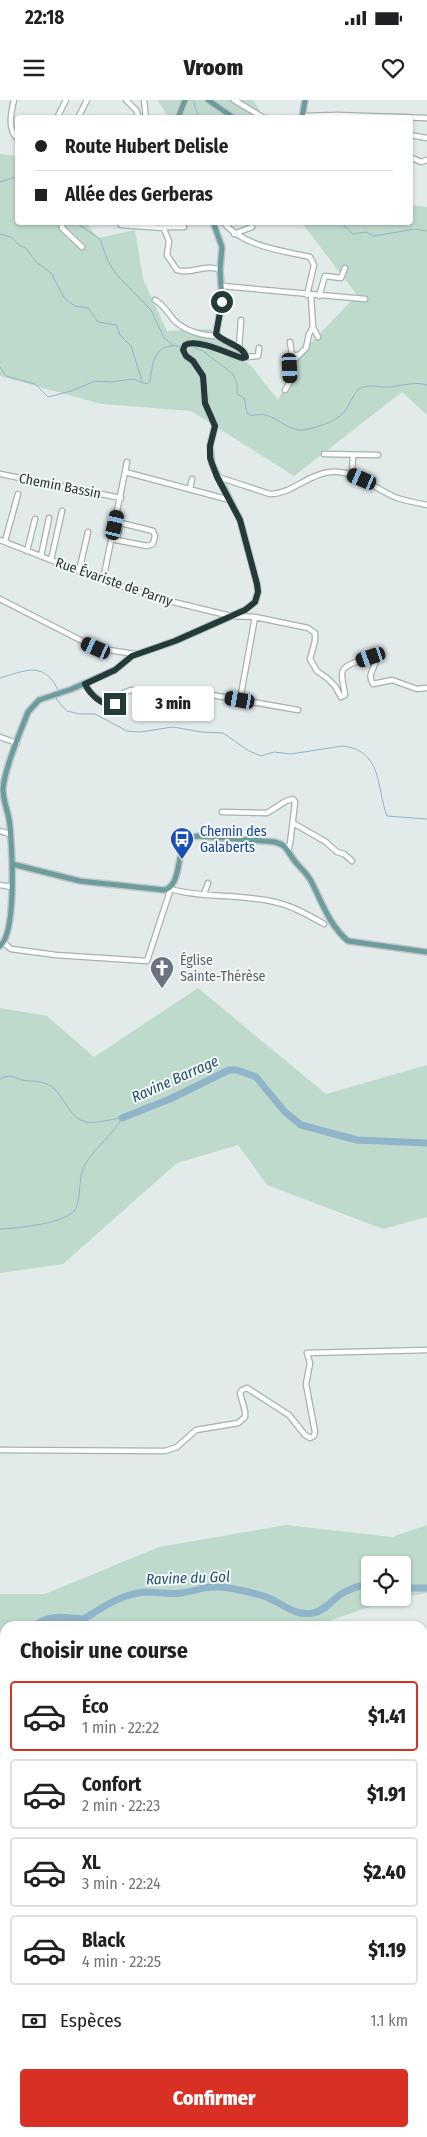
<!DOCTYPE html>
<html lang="fr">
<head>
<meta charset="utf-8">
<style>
  body { margin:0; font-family:"Fira Sans Condensed",sans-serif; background:#f2f2f2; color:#202124; height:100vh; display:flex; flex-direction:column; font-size:19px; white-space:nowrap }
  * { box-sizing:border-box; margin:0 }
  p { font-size:16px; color:#757577 }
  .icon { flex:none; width:28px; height:28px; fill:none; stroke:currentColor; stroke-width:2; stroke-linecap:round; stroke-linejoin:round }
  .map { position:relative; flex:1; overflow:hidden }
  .sheet { position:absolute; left:0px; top:1521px; width:428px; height:516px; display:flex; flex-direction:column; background:#fff; border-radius:15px 15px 0 0; box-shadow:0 1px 4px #0004 }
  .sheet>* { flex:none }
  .hud { position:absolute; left:15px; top:15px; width:398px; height:110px; border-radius:5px; box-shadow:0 1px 4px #0004; display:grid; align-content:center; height:110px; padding:0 20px; background:#fff }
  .fabs { position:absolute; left:361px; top:1456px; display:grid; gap:10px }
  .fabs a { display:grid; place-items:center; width:50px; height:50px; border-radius:5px; background:#fff; box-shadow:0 1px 4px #0004; font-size:25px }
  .end { position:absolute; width:22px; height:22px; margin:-11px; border:6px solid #243a39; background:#fff; box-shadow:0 0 0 2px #fff }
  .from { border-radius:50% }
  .bubble { position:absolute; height:35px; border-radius:5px; background:#fff; box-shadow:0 1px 4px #0004; font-size:16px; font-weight:800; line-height:35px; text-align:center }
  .car { position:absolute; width:15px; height:30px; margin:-15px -8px; border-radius:6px; box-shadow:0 0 4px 1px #0007; background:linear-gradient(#222 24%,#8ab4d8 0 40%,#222 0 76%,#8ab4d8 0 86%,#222 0) }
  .hud b { display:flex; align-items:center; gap:18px; height:48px; font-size:19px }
  .hud b+b { border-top:1px solid #e0e0e0 }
  .hud i { width:12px; height:12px; background:#202124 }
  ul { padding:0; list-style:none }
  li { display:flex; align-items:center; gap:15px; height:70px; margin:0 10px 8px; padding:0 10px; border:2px solid #e0e0e0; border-radius:5px }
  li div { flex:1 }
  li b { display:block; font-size:19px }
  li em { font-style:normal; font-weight:800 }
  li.current { border-color:#d93025 }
  li>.icon { width:45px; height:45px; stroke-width:1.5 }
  h2 { padding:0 20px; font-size:22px; line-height:60px }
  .pay { display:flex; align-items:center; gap:12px; height:55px; padding:0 20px; font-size:19px }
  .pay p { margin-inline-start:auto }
  .button { display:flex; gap:10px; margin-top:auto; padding:10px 20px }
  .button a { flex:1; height:58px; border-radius:5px; background:#d93025; color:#fff; font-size:20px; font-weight:800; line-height:58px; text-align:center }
  .status { display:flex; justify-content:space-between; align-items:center; height:35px; padding:0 25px; background:#fff; direction:ltr }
  .status svg { height:14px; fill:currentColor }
  header { display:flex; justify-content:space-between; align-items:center; height:65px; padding:0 20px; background:#fff; font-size:22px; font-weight:800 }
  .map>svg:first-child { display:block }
  .green { fill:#bedacc; fill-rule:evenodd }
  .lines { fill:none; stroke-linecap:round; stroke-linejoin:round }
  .stream { stroke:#90b4ca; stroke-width:1 }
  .river { stroke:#90b4ca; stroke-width:7 }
  .minor-casing { stroke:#a5b2b1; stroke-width:7 }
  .major-casing { stroke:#c2c8c8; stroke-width:8 }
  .minor { stroke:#fff; stroke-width:4.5 }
  .major { stroke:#6c9c9b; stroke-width:5 }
  .route { stroke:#243a39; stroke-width:6 }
  .labels { text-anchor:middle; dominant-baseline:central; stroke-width:4; stroke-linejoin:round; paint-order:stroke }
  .street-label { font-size:14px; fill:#243a39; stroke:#f3f8f6 }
  .transit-label { font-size:14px; fill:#164399; stroke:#f3f8f6; text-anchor:start }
  .worship-label { font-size:14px; fill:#5b616d; stroke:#f3f8f6; text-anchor:start }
  .water-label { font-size:15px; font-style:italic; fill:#255170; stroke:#f3f8f6 }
</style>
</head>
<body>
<div class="status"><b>22:18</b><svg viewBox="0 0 49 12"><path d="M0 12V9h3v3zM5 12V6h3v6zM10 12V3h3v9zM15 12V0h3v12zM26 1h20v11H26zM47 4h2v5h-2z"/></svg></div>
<header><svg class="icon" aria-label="menu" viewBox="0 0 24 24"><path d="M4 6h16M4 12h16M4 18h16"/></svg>Vroom<svg class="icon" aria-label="heart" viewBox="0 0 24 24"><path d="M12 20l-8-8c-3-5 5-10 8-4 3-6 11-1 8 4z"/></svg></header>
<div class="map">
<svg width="427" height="2037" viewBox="0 0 427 2037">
  <rect width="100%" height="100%" fill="#e2ebe9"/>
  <path class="green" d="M 157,0 L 253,0 L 260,11 L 259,17 L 169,17 Z
    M 0,54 L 17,56 L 18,122 L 86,123 L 98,138 L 135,130 L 143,179 L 167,231 L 210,229 L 252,267 L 278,300 L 304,250 L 357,195 L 302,123 L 410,122 L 410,105 L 427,107 L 427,315 L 402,292 L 294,376 L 191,311 L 101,304 L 0,276 Z
    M 198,888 L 326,994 L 427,965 L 427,1117 L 383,1129 L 267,1085 L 238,1045 L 177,1063 L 63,1164 L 0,1173 L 0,908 L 47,916 L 94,957 Z
    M 286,1425 L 392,1437 L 427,1425 L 427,1493 L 390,1500 L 314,1526 L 5,1526 L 5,1570 L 0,1570 L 0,1494 L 45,1494 L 159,1447 ZM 370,1465 L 402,1465 L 402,1498 L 370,1498 Z"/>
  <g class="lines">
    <path class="stream" d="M 193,0 L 199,18
      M 0,82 L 18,76
      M 75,122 L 100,139 L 108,161 L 116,174 L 151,210 L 164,238 L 173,245
      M 340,122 L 353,134 L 366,132 L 374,136 L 415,129 L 427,131
      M 0,134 L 11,137 L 20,146 L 26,148 L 35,161 L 51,173 L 65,199 L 75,206 L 88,208 L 98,222 L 117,225 L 120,235 L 131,246 L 142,281
      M 190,246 L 203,251 L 233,274 L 237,284 L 237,294 L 244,298 L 247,313 L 250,315 C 255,316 261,313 265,315 C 280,318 290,334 308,329 C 321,326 339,321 347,308 C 351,302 353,294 359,289 C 368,283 380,288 389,287 C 402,286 415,281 427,285
      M 0,267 L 6,276 L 35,284 L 48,297 L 71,291 L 95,281 L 111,282 L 133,279 L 147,284 L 150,281 C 152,268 153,247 171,246 C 176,245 179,247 183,246
      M 0,578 C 25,571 44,560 58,590
      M 58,596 L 56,599 L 67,611 L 80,614 L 95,614 L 127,631 L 140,632 L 173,627 L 201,632 L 223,633 L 249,651 L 261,656 L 274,652 L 291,654 L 342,646 C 383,650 376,687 387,716 L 427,719
      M 0,979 C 9,974 13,977 22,980 C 32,982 43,980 52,987 C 66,997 68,1018 86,1022 C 94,1024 113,1019 121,1018
      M 0,1129 C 17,1128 68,1124 76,1108 C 82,1093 77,1078 86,1063 C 96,1046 113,1035 122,1018"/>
    <path class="river" d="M 122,1018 L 170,999 L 229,970 L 237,970 L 256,977 L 285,1012 L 301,1025 L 357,1040 L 427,1043
      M 402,1488 L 427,1488
      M 34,1526 C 51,1513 65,1518 84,1519 C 103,1507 123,1493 146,1492 C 158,1492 169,1495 181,1493 C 188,1492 196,1490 203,1488 C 222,1485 242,1490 260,1495 C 279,1499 291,1517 313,1513 C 325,1511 332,1500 341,1494 C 350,1489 360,1485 370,1484
      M 0,1551 L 5,1550"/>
    <g class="minor-casing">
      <path id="minor" d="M 14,0 C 11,12 7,30 18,39
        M 126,0 L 136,10 L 139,18
        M 144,0 L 146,18
        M 234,0 L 264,18
        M 303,16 L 337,15 L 427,18
        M 57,18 L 66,0
        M 78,18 L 87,0
        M 410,35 L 427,38
        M 410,57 L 421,62 L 427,60
        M 62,122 L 62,128 L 82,147
        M 161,122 L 169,141 L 167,155 L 177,170 C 191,175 206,163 220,170
        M 223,122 C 244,147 280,150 310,157 L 314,165 L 307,195
        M 121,125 L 164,128
        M 163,127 L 184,127
        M 234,134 L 252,127
        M 222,186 L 365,199
        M 311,195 L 313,227 L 318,237
        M 319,196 L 325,176 L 341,178 L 345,168
        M 155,200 C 164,205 167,212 174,220 C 184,231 203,236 218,236
        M 290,242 L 292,255 L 299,255 L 306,248 L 309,234 L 313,227
        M 239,249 L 241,220
        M 246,257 L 258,256 L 259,248
        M 285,290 L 290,282 L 291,263 L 299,255
        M 324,354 L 378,355
        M 125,372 L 230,400
        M 0,374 L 121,398
        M 352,374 L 353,355
        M 218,377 L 270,394 C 292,394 308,374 330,372 C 357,370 374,389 397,398 C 407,401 417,403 427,405
        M 190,389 L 192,379
        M 112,439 L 116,440 L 147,446 L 153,444 L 155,436 L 153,431 L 121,423 L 116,440
        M 0,440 L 99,479 L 165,500 L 231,516 L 255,517 L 308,528 L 315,533 L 315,541 L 310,559 L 317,571 L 327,578 L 335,586 L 341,597 L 345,595 C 343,577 335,569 356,562 C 363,560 369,557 376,558 C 376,569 366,573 373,584 L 392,580 L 417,589 L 427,588
        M 5,441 L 18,394
        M 27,451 L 35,419
        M 41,456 L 49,418
        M 51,460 L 62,411
        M 79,471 L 88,432
        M 103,480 L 127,362
        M 0,499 L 96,548 L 135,554
        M 85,584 C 91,596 100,602 113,605 L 123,593 L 131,590 L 212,595 L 298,610
        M 240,600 L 255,517
        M 0,637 L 17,643
        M 222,712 L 267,713 L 286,701 L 293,699 L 295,702 L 290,744 L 288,750
        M 293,723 L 326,742 L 337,752 L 344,754 L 352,761
        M 0,731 L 10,734
        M 0,785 L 12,787
        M 170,789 C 205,799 243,793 279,803 C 295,807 310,816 324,824
        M 204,794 L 208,783
        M 4,843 L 11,849 L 56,855 L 147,861 L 171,788
        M 0,1350 L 165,1351 L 177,1347 L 196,1330 L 238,1323 L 245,1317 L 245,1311 L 240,1293 L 242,1290 L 247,1288 L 289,1315 L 305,1335 L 310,1338 L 314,1336 L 315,1332 L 306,1284 L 310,1263 L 307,1253 L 427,1250
        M 0,1637 L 5,1637
        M 422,1791 L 427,1788
        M 4,1877 L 5,1880
        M 0,1916 L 5,1916
        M 422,2022 L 427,2022
        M 348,2037 L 348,2032"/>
    </g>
    <g class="major-casing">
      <path id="major" d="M 208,0 L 234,18
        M 178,18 L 185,0
        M 302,18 L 305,0
        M 12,764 L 80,781 L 164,790 C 182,786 176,751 188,738 L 198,736 L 275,742 C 287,745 287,751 294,760 C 299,767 307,773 311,781 C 322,802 329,825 348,841 L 427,852
        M 0,846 C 17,832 12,750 10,726 C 9,713 3,702 3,689 C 5,667 20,633 28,612 L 39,600 L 72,589 L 115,570 L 132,556 L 175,541 L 245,510 L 255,502 L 258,492 L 257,484 L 240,420 L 212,364 L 210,346 L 215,326 L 205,303 L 203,276 L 193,261 L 186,256 L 183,249 L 185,245 C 197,238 229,254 243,258 L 246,257 C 243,245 224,244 216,234 L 222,201 L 220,170 L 222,147 L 213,122"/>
    </g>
    <use href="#minor" class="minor"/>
    <use href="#major" class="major"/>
  </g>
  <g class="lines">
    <path class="route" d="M 115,604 C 102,607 90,594 85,584 L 115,570 L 132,556 L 175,541 L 245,510 L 255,502 L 258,492 L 257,484 L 240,420 L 217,377 L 210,358 L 210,346 L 215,326 L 205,303 L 203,276 L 193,261 L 186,256 L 183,250 L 185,245 C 197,238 229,254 242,258 L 246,257 C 243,245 224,243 216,234 L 222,202"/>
  </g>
  <defs>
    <g id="bus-pin" transform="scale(1.25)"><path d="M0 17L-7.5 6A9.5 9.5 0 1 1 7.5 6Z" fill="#1a4fb4" stroke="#f3f8f6"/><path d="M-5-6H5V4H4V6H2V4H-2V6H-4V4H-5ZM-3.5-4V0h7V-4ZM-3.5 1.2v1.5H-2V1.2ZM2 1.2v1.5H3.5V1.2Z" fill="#fff"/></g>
    <g id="church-pin" transform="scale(1.25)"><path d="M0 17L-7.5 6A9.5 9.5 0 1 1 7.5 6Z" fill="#6b7280" stroke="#f3f8f6"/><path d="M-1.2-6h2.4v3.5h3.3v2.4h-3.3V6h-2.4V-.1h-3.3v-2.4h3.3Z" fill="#fff"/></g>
  </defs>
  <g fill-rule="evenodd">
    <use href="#bus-pin" x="182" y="739"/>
    <use href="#church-pin" x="162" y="868"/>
  </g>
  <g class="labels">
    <g class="street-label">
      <text transform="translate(60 386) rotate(11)">Chemin Bassin</text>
      <text transform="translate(114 482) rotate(19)">Rue Évariste de Parny</text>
    </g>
    <g class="transit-label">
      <text x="200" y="731">Chemin des<tspan x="200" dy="16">Galaberts</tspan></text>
    </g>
    <g class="worship-label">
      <text x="180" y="860">Église<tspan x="180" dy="16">Sainte-Thérèse</tspan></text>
    </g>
    <g class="water-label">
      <text transform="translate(175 979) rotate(-24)">Ravine Barrage</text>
      <text transform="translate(188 1478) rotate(-2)">Ravine du Gol</text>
    </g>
  </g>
</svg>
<div class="fabs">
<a><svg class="icon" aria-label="locate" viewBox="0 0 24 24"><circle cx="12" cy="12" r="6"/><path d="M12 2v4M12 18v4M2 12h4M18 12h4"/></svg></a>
</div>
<i class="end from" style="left:222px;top:202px"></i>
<i class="end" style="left:115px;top:604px"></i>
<div class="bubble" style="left:132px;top:586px;width:82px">3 min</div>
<i class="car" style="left:290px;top:268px;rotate:177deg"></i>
<i class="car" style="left:362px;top:379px;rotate:293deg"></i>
<i class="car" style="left:115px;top:425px;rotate:13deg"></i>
<i class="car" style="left:96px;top:548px;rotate:294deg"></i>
<i class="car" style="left:371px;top:557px;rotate:251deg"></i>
<i class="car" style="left:240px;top:600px;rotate:280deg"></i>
<div class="hud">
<b><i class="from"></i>Route Hubert Delisle</b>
<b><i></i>Allée des Gerberas</b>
</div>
<section class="sheet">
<h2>Choisir une course</h2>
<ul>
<li class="current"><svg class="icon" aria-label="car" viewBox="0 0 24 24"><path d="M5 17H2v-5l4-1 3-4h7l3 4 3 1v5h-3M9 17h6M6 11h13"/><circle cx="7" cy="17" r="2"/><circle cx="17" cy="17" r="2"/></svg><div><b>Éco</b><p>1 min · 22:22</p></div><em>$1.41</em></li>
<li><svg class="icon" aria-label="car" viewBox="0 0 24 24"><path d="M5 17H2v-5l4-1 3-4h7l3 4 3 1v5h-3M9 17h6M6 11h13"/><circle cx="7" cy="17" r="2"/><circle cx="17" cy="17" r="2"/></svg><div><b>Confort</b><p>2 min · 22:23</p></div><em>$1.91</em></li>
<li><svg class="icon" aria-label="car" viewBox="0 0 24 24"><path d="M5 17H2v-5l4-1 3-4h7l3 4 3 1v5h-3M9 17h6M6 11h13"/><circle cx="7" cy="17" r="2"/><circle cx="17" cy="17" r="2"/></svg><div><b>XL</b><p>3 min · 22:24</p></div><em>$2.40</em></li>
<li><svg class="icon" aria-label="car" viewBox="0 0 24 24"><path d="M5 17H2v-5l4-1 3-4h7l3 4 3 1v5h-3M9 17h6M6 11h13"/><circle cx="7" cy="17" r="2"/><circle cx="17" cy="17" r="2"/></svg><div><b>Black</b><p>4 min · 22:25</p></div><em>$1.19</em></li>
</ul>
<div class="pay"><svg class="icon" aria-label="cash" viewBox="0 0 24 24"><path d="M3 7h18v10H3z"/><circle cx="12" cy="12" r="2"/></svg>Espèces<p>1.1 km</p></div>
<div class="button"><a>Confirmer</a></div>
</section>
</div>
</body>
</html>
